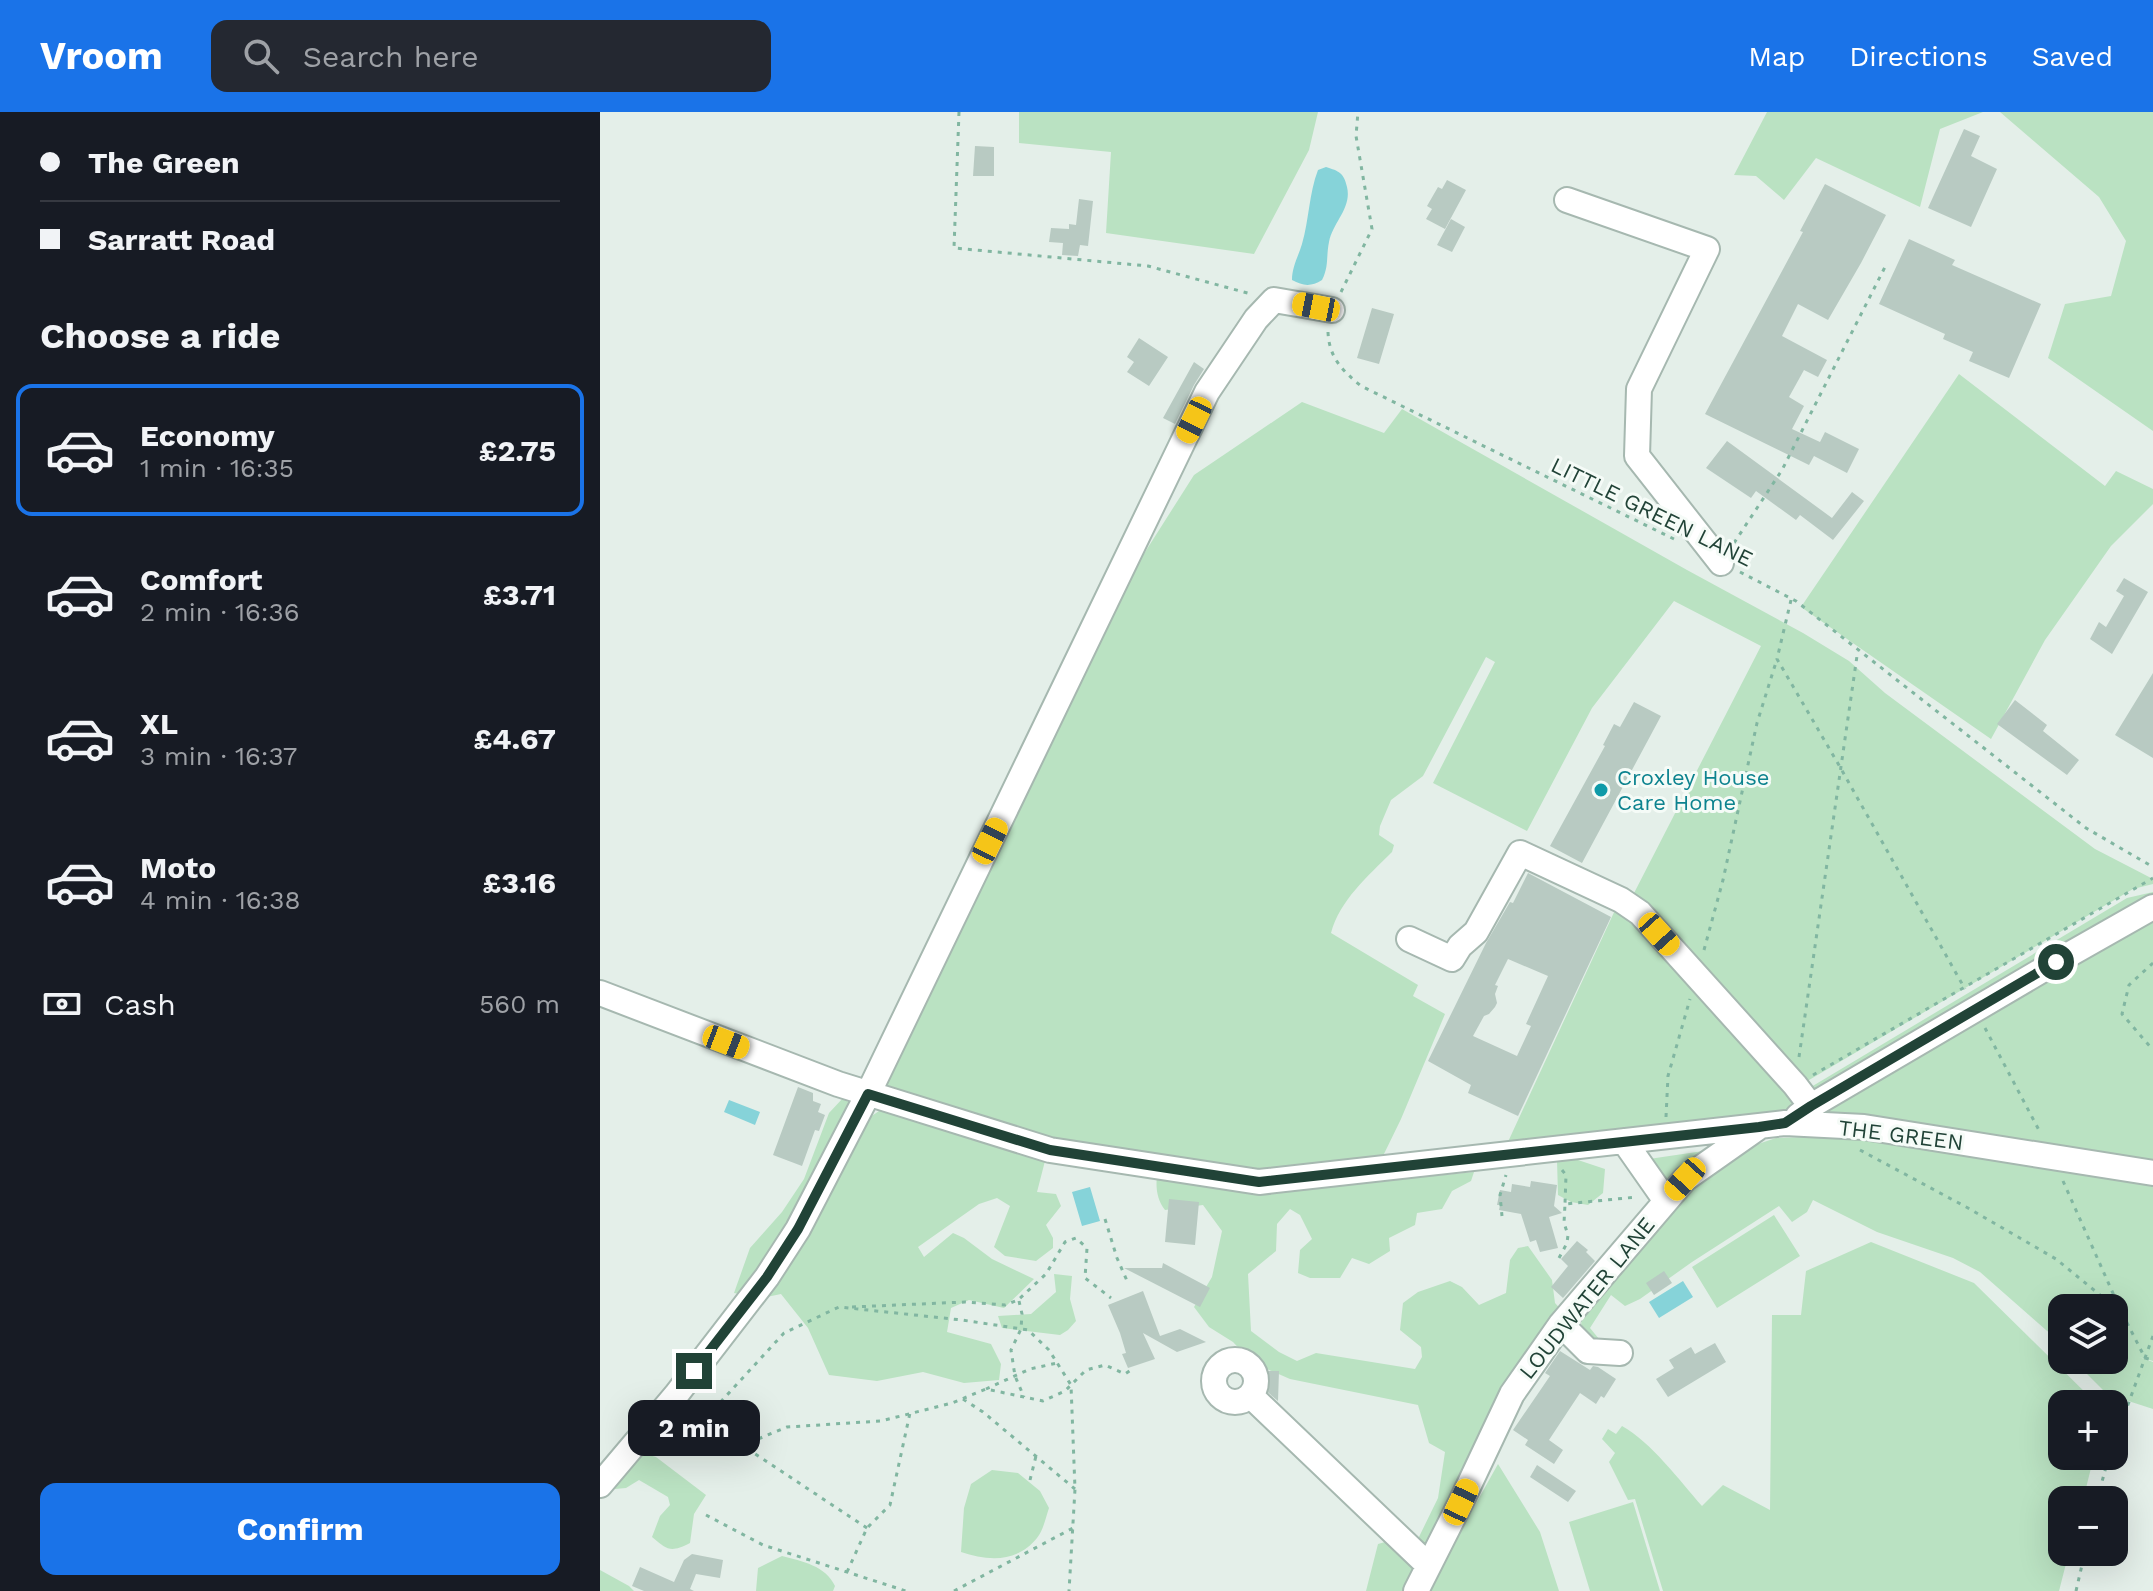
<!DOCTYPE html>
<html lang="en">
<head>
<meta charset="utf-8">
<style>
  body { margin:0; font-family:"Work Sans",sans-serif; background:#242831; color:#f1f3f6; height:100vh; display:flex; flex-direction:column; font-size:30px; white-space:nowrap }
  * { box-sizing:border-box; margin:0 }
  p { font-size:26px; color:#9ea1a6 }
  .icon { flex:none; width:44px; height:44px; fill:none; stroke:currentColor; stroke-width:2; stroke-linecap:round; stroke-linejoin:round }
  .map { position:relative; flex:1; overflow:hidden }
  .drawer { display:flex; flex-direction:column; background:#171b24; width:600px }
  .drawer>* { flex:none }
  .banner { display:grid; align-content:center; height:176px; padding:0 40px; background:#171b24 }
  .buttons { position:absolute; left:1448px; top:1182px; display:grid; gap:16px }
  .buttons a { display:grid; place-items:center; width:80px; height:80px; border-radius:16px; background:#171b24; box-shadow:0 8px 32px #0002; font-size:40px }
  .end { position:absolute; width:36px; height:36px; margin:-18px; border:10px solid #214337; background:#fff; box-shadow:0 0 0 4px #fff }
  .from { border-radius:50% }
  .bubble { position:absolute; height:56px; border-radius:16px; background:#171b24; box-shadow:0 8px 32px #0002; font-size:26px; font-weight:700; line-height:56px; text-align:center }
  .car { position:absolute; width:24px; height:48px; margin:-24px -12px; border-radius:10px; box-shadow:0 0 6px 2px #0007; background:linear-gradient(#f5c518 24%,#345 0 40%,#f5c518 0 76%,#345 0 86%,#f5c518 0) }
  .banner b { display:flex; align-items:center; gap:28px; height:76px; font-size:30px }
  .banner b+b { border-top:2px solid #363941 }
  .banner i { width:20px; height:20px; background:#f1f3f6 }
  ul { padding:0; list-style:none }
  li { display:flex; align-items:center; gap:24px; height:132px; margin:0 16px 12px; padding:0 24px; border:4px solid transparent; border-radius:16px }
  li div { flex:1 }
  li b { display:block; font-size:30px }
  li em { font-style:normal; font-weight:700 }
  li.active { border-color:#1a73e8 }
  li>.icon { width:72px; height:72px; stroke-width:1.5 }
  h2 { padding:0 40px; font-size:36px; line-height:96px }
  .pay { display:flex; align-items:center; gap:20px; height:88px; padding:0 40px; font-size:30px }
  .pay p { margin-inline-start:auto }
  .cta { display:flex; gap:16px; margin-top:auto; padding:16px 40px }
  .cta a { flex:1; height:92px; border-radius:16px; background:#1a73e8; color:#fff; font-size:32px; font-weight:700; line-height:92px; text-align:center }
  header { display:flex; align-items:center; gap:48px; box-sizing:border-box; height:112px; padding:0 40px; background:#1a73e8; color:#fff }
  header strong { font-size:38px }
  nav { display:flex; gap:44px; margin-inline-start:auto; font-size:28px }
  .search { width:560px; height:72px; background:#242831; display:flex; align-items:center; gap:20px; box-sizing:border-box; padding:0 28px; border-radius:16px; color:#9ea1a6; font-size:30px }
  main { display:flex; flex:1; min-height:0 }
  .map>svg:first-child { display:block }
  .green { fill:#bae2c2 }
  .water { fill:#86d3d9 }
  .building { fill:#b8cac2; fill-rule:evenodd }
  .lines { fill:none; stroke-linecap:round; stroke-linejoin:round }
  .minor-casing { stroke:#a6b8b0; stroke-width:28 }
  .path { stroke:#81b6a1; stroke-width:3; stroke-dasharray:4 6; stroke-linecap:butt }
  .minor { stroke:#fff; stroke-width:24 }
  .route { stroke:#214337; stroke-width:10 }
  .culture-dot { fill:#0f9aa8; stroke:#f5fbf7; stroke-width:3 }
  .labels { text-anchor:middle; dominant-baseline:central; stroke-width:6; stroke-linejoin:round; paint-order:stroke }
  .street-label { font-size:22px; fill:#214337; stroke:#f5fbf7 }
  .culture-label { font-size:22px; fill:#0d838f; stroke:#f5fbf7; text-anchor:start }
</style>
</head>
<body>
<header>
<strong>Vroom</strong>
<div class="search"><svg class="icon" aria-label="search" viewBox="0 0 24 24"><circle cx="10" cy="10" r="6"/><path d="M15 15l6 6"/></svg>Search here</div>
<nav><a>Map</a><a>Directions</a><a>Saved</a></nav>
</header>
<main>
<section class="drawer">
<div class="banner">
<b><i class="from"></i>The Green</b>
<b><i></i>Sarratt Road</b>
</div>
<h2>Choose a ride</h2>
<ul>
<li class="active"><svg class="icon" aria-label="car" viewBox="0 0 24 24"><path d="M5 17H2v-5l4-1 3-4h7l3 4 3 1v5h-3M9 17h6M6 11h13"/><circle cx="7" cy="17" r="2"/><circle cx="17" cy="17" r="2"/></svg><div><b>Economy</b><p>1 min · 16:35</p></div><em>£2.75</em></li>
<li><svg class="icon" aria-label="car" viewBox="0 0 24 24"><path d="M5 17H2v-5l4-1 3-4h7l3 4 3 1v5h-3M9 17h6M6 11h13"/><circle cx="7" cy="17" r="2"/><circle cx="17" cy="17" r="2"/></svg><div><b>Comfort</b><p>2 min · 16:36</p></div><em>£3.71</em></li>
<li><svg class="icon" aria-label="car" viewBox="0 0 24 24"><path d="M5 17H2v-5l4-1 3-4h7l3 4 3 1v5h-3M9 17h6M6 11h13"/><circle cx="7" cy="17" r="2"/><circle cx="17" cy="17" r="2"/></svg><div><b>XL</b><p>3 min · 16:37</p></div><em>£4.67</em></li>
<li><svg class="icon" aria-label="car" viewBox="0 0 24 24"><path d="M5 17H2v-5l4-1 3-4h7l3 4 3 1v5h-3M9 17h6M6 11h13"/><circle cx="7" cy="17" r="2"/><circle cx="17" cy="17" r="2"/></svg><div><b>Moto</b><p>4 min · 16:38</p></div><em>£3.16</em></li>
</ul>
<div class="pay"><svg class="icon" aria-label="cash" viewBox="0 0 24 24"><path d="M3 7h18v10H3z"/><circle cx="12" cy="12" r="2"/></svg>Cash<p>560 m</p></div>
<div class="cta"><a>Confirm</a></div>
</section>
<div class="map">
<svg width="1553" height="1479" viewBox="0 0 1553 1479">
  <rect width="100%" height="100%" fill="#e4efe9"/>
  <path class="green" d="M 419,0 L 718,0 L 709,38 L 654,142 L 506,121 L 511,40 L 419,31 Z
    M 1167,0 L 1383,0 L 1340,17 L 1320,95 L 1216,46 L 1184,88 L 1156,64 L 1134,63 Z
    M 1400,0 L 1553,0 L 1553,319 L 1448,246 L 1465,192 L 1511,184 L 1526,129 L 1499,85 Z
    M 1359,262 L 1505,374 L 1516,359 L 1553,377 L 1553,392 L 1511,434 L 1445,528 L 1391,627 L 1201,495 Z
    M 702,290 L 784,321 L 802,297 L 1087,458 L 1203,521 L 1249,549 L 1285,581 L 1495,737 L 1553,767 L 1553,772 L 1533,777 L 1204,971 L 1032,785 L 1161,534 L 1074,489 L 992,596 L 927,719 L 833,671 L 895,550 L 886,545 L 823,664 L 791,688 L 780,714 L 779,723 L 794,733 L 792,740 C 768,764 740,788 731,821 L 818,873 L 813,884 L 845,902 L 801,1007 L 782,1046 L 665,1061 L 454,1027 L 283,979 L 363,801 L 493,522 L 594,363 Z
    M 1553,780 L 1553,783 L 1214,983 L 1201,981 L 1527,786 Z
    M 1016,796 L 1045,816 L 1195,984 L 1189,997 L 1182,1001 L 907,1032 Z
    M 1553,805 L 1553,1061 L 1224,1006 L 1227,995 Z
    M 243,986 L 254,994 L 247,1021 L 279,999 L 291,994 L 440,1034 L 445,1049 L 437,1080 L 456,1082 L 461,1094 L 446,1113 L 453,1126 L 453,1136 L 436,1149 L 405,1144 L 394,1135 L 410,1094 L 397,1086 L 379,1092 L 318,1135 L 324,1145 L 353,1121 L 364,1126 L 392,1147 L 434,1167 L 404,1196 L 369,1188 L 351,1196 L 347,1220 L 391,1232 L 401,1252 L 399,1268 L 364,1271 L 323,1260 L 277,1269 L 229,1263 L 208,1216 L 181,1182 L 162,1186 L 134,1181 L 150,1136 L 182,1100 L 204,1067 L 229,1001 Z
    M 1203,1025 L 1269,1027 L 1553,1071 L 1553,1249 L 1539,1245 L 1553,1250 L 1553,1297 L 1507,1282 L 1473,1248 L 1514,1248 L 1514,1196 L 1462,1196 L 1462,1232 L 1380,1160 L 1353,1146 L 1277,1120 L 1213,1088 L 1207,1100 L 1192,1110 L 1179,1094 L 1092,1150 L 1040,1187 L 1025,1194 L 1011,1183 L 990,1216 L 999,1227 L 994,1231 C 982,1220 978,1215 984,1199 L 1075,1092 L 1084,1088 L 1097,1069 L 1152,1034 L 1176,1026 Z
    M 1110,1038 L 1064,1076 L 1049,1047 Z
    M 963,1043 L 1005,1057 L 1003,1081 L 988,1093 L 971,1090 L 958,1083 L 957,1048 Z
    M 559,1054 L 634,1066 L 759,1058 L 772,1070 L 874,1060 L 871,1069 L 852,1079 L 842,1097 L 817,1101 L 815,1113 L 789,1126 L 790,1139 L 769,1152 L 752,1146 L 740,1166 L 710,1166 L 698,1161 L 700,1138 L 712,1127 L 700,1103 L 690,1097 L 677,1112 L 676,1139 L 648,1162 L 651,1219 L 679,1240 L 697,1249 L 716,1241 L 815,1257 L 822,1245 L 821,1235 L 800,1218 L 803,1191 L 818,1180 L 850,1169 L 862,1175 L 879,1193 L 906,1181 L 910,1148 L 918,1136 L 928,1134 L 952,1168 L 955,1191 L 964,1201 L 808,1479 L 766,1479 L 778,1432 L 803,1425 L 817,1429 L 838,1386 L 845,1340 L 829,1331 L 818,1293 L 690,1267 L 653,1251 L 633,1230 L 609,1215 L 594,1195 L 612,1165 L 622,1119 L 603,1093 L 565,1098 C 555,1085 555,1069 559,1054 Z
    M 1174,1103 L 1200,1144 L 1117,1196 L 1092,1155 Z
    M 1271,1130 L 1374,1171 L 1497,1292 L 1462,1292 L 1462,1344 L 1494,1344 L 1483,1388 L 1462,1388 L 1462,1440 L 1469,1440 L 1459,1479 L 1063,1479 L 1035,1387 L 1028,1388 L 1009,1350 L 1015,1341 L 1002,1327 L 1008,1317 L 1016,1322 L 1022,1314 C 1051,1330 1080,1369 1102,1394 L 1123,1373 L 1170,1398 L 1172,1203 L 1201,1203 L 1206,1159 Z
    M 454,1162 L 472,1164 L 470,1187 L 476,1209 L 468,1218 L 460,1223 L 402,1216 L 398,1204 L 431,1202 L 456,1180 Z
    M 37,1339 L 56,1345 L 106,1383 L 94,1402 L 90,1431 C 70,1441 68,1438 52,1425 L 60,1404 L 70,1393 L 68,1385 L 39,1368 L 26,1376 L 4,1378 Z
    M 898,1352 L 940,1420 L 959,1479 L 831,1479 L 835,1465 Z
    M 392,1358 L 418,1361 L 440,1379 L 449,1396 C 446,1405 443,1419 437,1426 C 417,1451 388,1449 361,1440 L 364,1396 L 371,1372 Z
    M 1033,1390 L 1060,1479 L 990,1479 L 969,1410 Z
    M 182,1444 C 202,1449 226,1454 235,1474 L 233,1479 L 156,1479 L 158,1456 Z
    M 0,1458 L 29,1474 L 34,1479 L 0,1479 Z"/>
  <path class="water" d="M 726,55 C 739,59 744,61 747,75 C 752,96 733,110 729,130 C 726,144 729,155 722,168 C 711,175 703,174 692,168 C 692,155 698,145 702,132 C 709,108 709,81 718,58 Z
    M 129,988 L 160,1000 L 155,1013 L 124,1000 Z
    M 490,1075 L 500,1109 L 482,1114 L 472,1080 Z
    M 1083,1169 L 1093,1185 L 1059,1206 L 1049,1190 Z"/>
  <path class="building" d="M 1364,17 L 1380,24 L 1371,44 L 1397,57 L 1371,115 L 1328,96 Z
    M 375,34 L 394,35 L 394,64 L 373,64 Z
    M 847,68 L 866,78 L 845,117 L 826,107 L 832,97 L 827,94 L 838,75 L 842,77 Z
    M 1225,72 L 1286,103 L 1261,151 L 1228,208 L 1198,192 L 1182,224 L 1227,248 L 1218,265 L 1204,258 L 1189,285 L 1204,294 L 1192,317 L 1220,330 L 1225,320 L 1259,337 L 1247,361 L 1214,344 L 1209,353 L 1105,302 L 1203,120 L 1200,119 Z
    M 479,87 L 493,89 L 488,134 L 480,133 L 478,144 L 462,143 L 463,131 L 449,130 L 451,116 L 469,117 L 469,112 L 476,113 Z
    M 851,107 L 865,115 L 852,140 L 837,133 Z
    M 1309,127 L 1355,148 L 1352,153 L 1441,192 L 1409,266 L 1369,249 L 1373,240 L 1343,227 L 1345,222 L 1279,192 Z
    M 772,196 L 794,202 L 779,252 L 757,246 Z
    M 539,226 L 568,245 L 549,274 L 527,260 L 534,250 L 527,245 Z
    M 594,250 L 604,257 L 594,273 L 575,312 L 563,306 Z
    M 1127,329 L 1232,406 L 1252,380 L 1264,389 L 1233,428 L 1200,403 L 1196,408 L 1156,379 L 1151,386 L 1106,356 Z
    M 1524,466 L 1548,480 L 1512,542 L 1490,527 L 1499,510 L 1506,515 L 1524,484 L 1516,479 Z
    M 1553,561 L 1553,646 L 1515,623 Z
    M 1415,588 L 1447,613 L 1443,619 L 1479,648 L 1467,663 L 1397,612 Z
    M 1034,590 L 1061,604 L 982,751 L 950,734 L 1005,634 L 1003,633 L 1014,612 L 1020,615 Z
    M 928,761 L 1011,805 L 918,1004 L 868,981 L 871,973 L 828,949 L 886,831 L 910,790 L 913,791 ZM 908,847 L 948,864 L 926,912 L 931,914 L 917,944 L 873,924 L 884,904 L 889,902 L 895,895 L 897,891 L 895,882 L 898,874 L 895,873 Z
    M 198,975 L 213,981 L 213,989 L 221,992 L 218,1000 L 225,1003 L 219,1019 L 215,1018 L 202,1054 L 173,1043 Z
    M 931,1069 L 957,1073 L 954,1094 L 962,1101 L 949,1105 L 958,1136 L 940,1140 L 936,1128 L 930,1130 L 921,1102 L 899,1098 L 900,1093 L 897,1093 L 900,1078 L 911,1080 L 912,1072 L 930,1075 Z
    M 569,1087 L 599,1090 L 595,1133 L 565,1130 Z
    M 977,1129 L 988,1138 L 986,1140 L 995,1149 L 963,1186 L 951,1175 L 968,1154 L 961,1147 Z
    M 563,1151 L 610,1176 L 600,1195 L 524,1156 L 562,1156 Z
    M 1064,1159 L 1072,1171 L 1054,1183 L 1046,1171 Z
    M 543,1179 L 560,1224 L 580,1217 L 606,1230 L 577,1240 L 543,1221 L 555,1247 L 528,1256 L 522,1242 L 526,1241 L 520,1221 L 508,1193 Z
    M 1115,1231 L 1126,1250 L 1068,1285 L 1056,1267 L 1074,1256 L 1069,1248 L 1091,1235 L 1095,1242 Z
    M 960,1239 L 990,1258 L 993,1254 L 998,1255 L 1016,1267 L 1004,1286 L 1001,1284 L 996,1292 L 980,1281 L 949,1328 L 963,1338 L 954,1352 L 925,1333 L 928,1328 L 913,1318 L 950,1264 L 945,1261 Z
    M 658,1259 L 679,1259 L 678,1289 L 657,1271 Z
    M 937,1353 L 976,1379 L 968,1390 L 930,1365 Z
    M 92,1442 L 123,1448 L 120,1466 L 96,1462 L 90,1477 L 94,1479 L 44,1479 L 32,1474 L 40,1455 L 74,1470 L 84,1448 Z"/>
  <g class="lines">
    <g class="minor-casing">
      <path id="minor" d="M 967,88 L 1107,137 L 1039,277 L 1037,344 L 1121,451
        M 809,827 L 852,847 L 860,834 L 876,820 L 920,741 L 1021,788 L 1040,801 L 1195,973 L 1211,994
        M 0,881 L 238,972 L 450,1038 L 659,1070 L 1185,1011 L 1264,1015 L 1553,1061
        M 1198,1004 L 1211,994 L 1456,850 L 1553,795
        M 1024,1029 L 1066,1089
        M 961,1212 L 988,1239 L 1020,1241
        M614 1269a21 21 0 1 1 42 0a21 21 0 1 1-42 0Z
        M 651,1284 L 828,1453
        M 0,1373 L 76,1283 L 167,1165 L 198,1117 L 268,982 L 607,280 L 656,207 L 674,188 L 732,198
        M 816,1479 L 861,1390 L 912,1282 L 961,1212 L 1085,1067 L 1159,1015"/>
    </g>
    <path class="path" d="M 359,0 L 354,136 L 548,154 L 651,182
      M 741,180 L 772,117 L 756,24 L 758,0
      M 728,220 C 729,246 743,259 761,274 L 1076,428
      M 1134,431 L 1182,358 L 1286,153
      M 1140,460 L 1196,489 L 1486,716 L 1553,755
      M 1191,488 L 1177,547 L 1240,655 L 1365,877
      M 1104,838 L 1123,768 L 1157,611 L 1177,547
      M 1553,851 L 1529,873 L 1522,902 L 1553,938
      M 1385,916 L 1441,1022
      M 1199,945 L 1258,537
      M 1213,963 L 1553,766
      M 1066,1005 L 1068,964 L 1090,887
      M 1260,1038 L 1368,1096 L 1456,1147 L 1522,1201 L 1545,1246 L 1553,1248
      M 962,1058 L 966,1063 L 965,1092
      M 1463,1069 L 1520,1197
      M 902,1104 L 900,1083 L 906,1063
      M 505,1107 L 517,1146 L 528,1171
      M 959,1146 L 967,1131 L 968,1123 L 964,1111 L 965,1092 L 1037,1085
      M 419,1189 L 422,1202 L 421,1217 L 411,1238 L 415,1264 L 424,1285
      M 252,1195 L 365,1190 L 405,1193 L 418,1188 L 446,1162 L 465,1130 L 476,1126 L 487,1136 L 485,1166 L 511,1186
      M 386,1277 L 430,1257 L 457,1251
      M 363,1287 L 383,1300 L 475,1377
      M 139,1331 L 158,1327 L 187,1315 L 281,1309 L 352,1291 L 386,1277 L 443,1289 L 465,1279 L 486,1258 L 505,1253 L 525,1262 L 534,1256
      M 1514,1331 L 1553,1224
      M 430,1368 L 436,1344
      M 1497,1388 L 1509,1344
      M 106,1403 L 163,1433 L 306,1479
      M 267,1416 L 104,1308 L 184,1221 L 239,1195 L 362,1208 L 428,1218 L 449,1238 L 471,1273 L 475,1377 L 469,1479
      M 247,1460 L 267,1416 L 290,1393 L 310,1301
      M 354,1479 L 473,1416
      M 1476,1479 L 1485,1440"/>
    <use href="#minor" class="minor"/>
  </g>
  <g class="lines">
    <path class="route" d="M 94,1259 L 167,1165 L 198,1117 L 268,982 L 450,1038 L 659,1070 L 1159,1015 L 1185,1011 L 1211,994 L 1456,850"/>
  </g>
  <circle class="culture-dot" cx="1001" cy="678" r="8"/>
  <g class="labels">
    <g class="street-label">
      <text transform="translate(1052 400) rotate(26)">LITTLE GREEN LANE</text>
      <text transform="translate(1301 1023) rotate(7)">THE GREEN</text>
      <text transform="translate(987 1186) rotate(-51)">LOUDWATER LANE</text>
    </g>
    <g class="culture-label">
      <text x="1017" y="665">Croxley House<tspan x="1017" dy="25">Care Home</tspan></text>
    </g>
  </g>
</svg>
<div class="buttons">
<a><svg class="icon" aria-label="layers" viewBox="0 0 24 24"><path d="M12 4l9 5-9 5-9-5zM3 14l9 5 9-5"/></svg></a>
<a>+</a>
<a>−</a>
</div>
<i class="end from" style="left:1456px;top:850px"></i>
<i class="end" style="left:94px;top:1259px"></i>
<div class="bubble" style="left:28px;top:1288px;width:132px">2 min</div>
<i class="car" style="left:716px;top:195px;rotate:281deg"></i>
<i class="car" style="left:594px;top:308px;rotate:206deg"></i>
<i class="car" style="left:390px;top:729px;rotate:26deg"></i>
<i class="car" style="left:1059px;top:822px;rotate:138deg"></i>
<i class="car" style="left:126px;top:930px;rotate:111deg"></i>
<i class="car" style="left:1085px;top:1067px;rotate:222deg"></i>
<i class="car" style="left:861px;top:1390px;rotate:25deg"></i>
</div>
</main>
</body>
</html>
